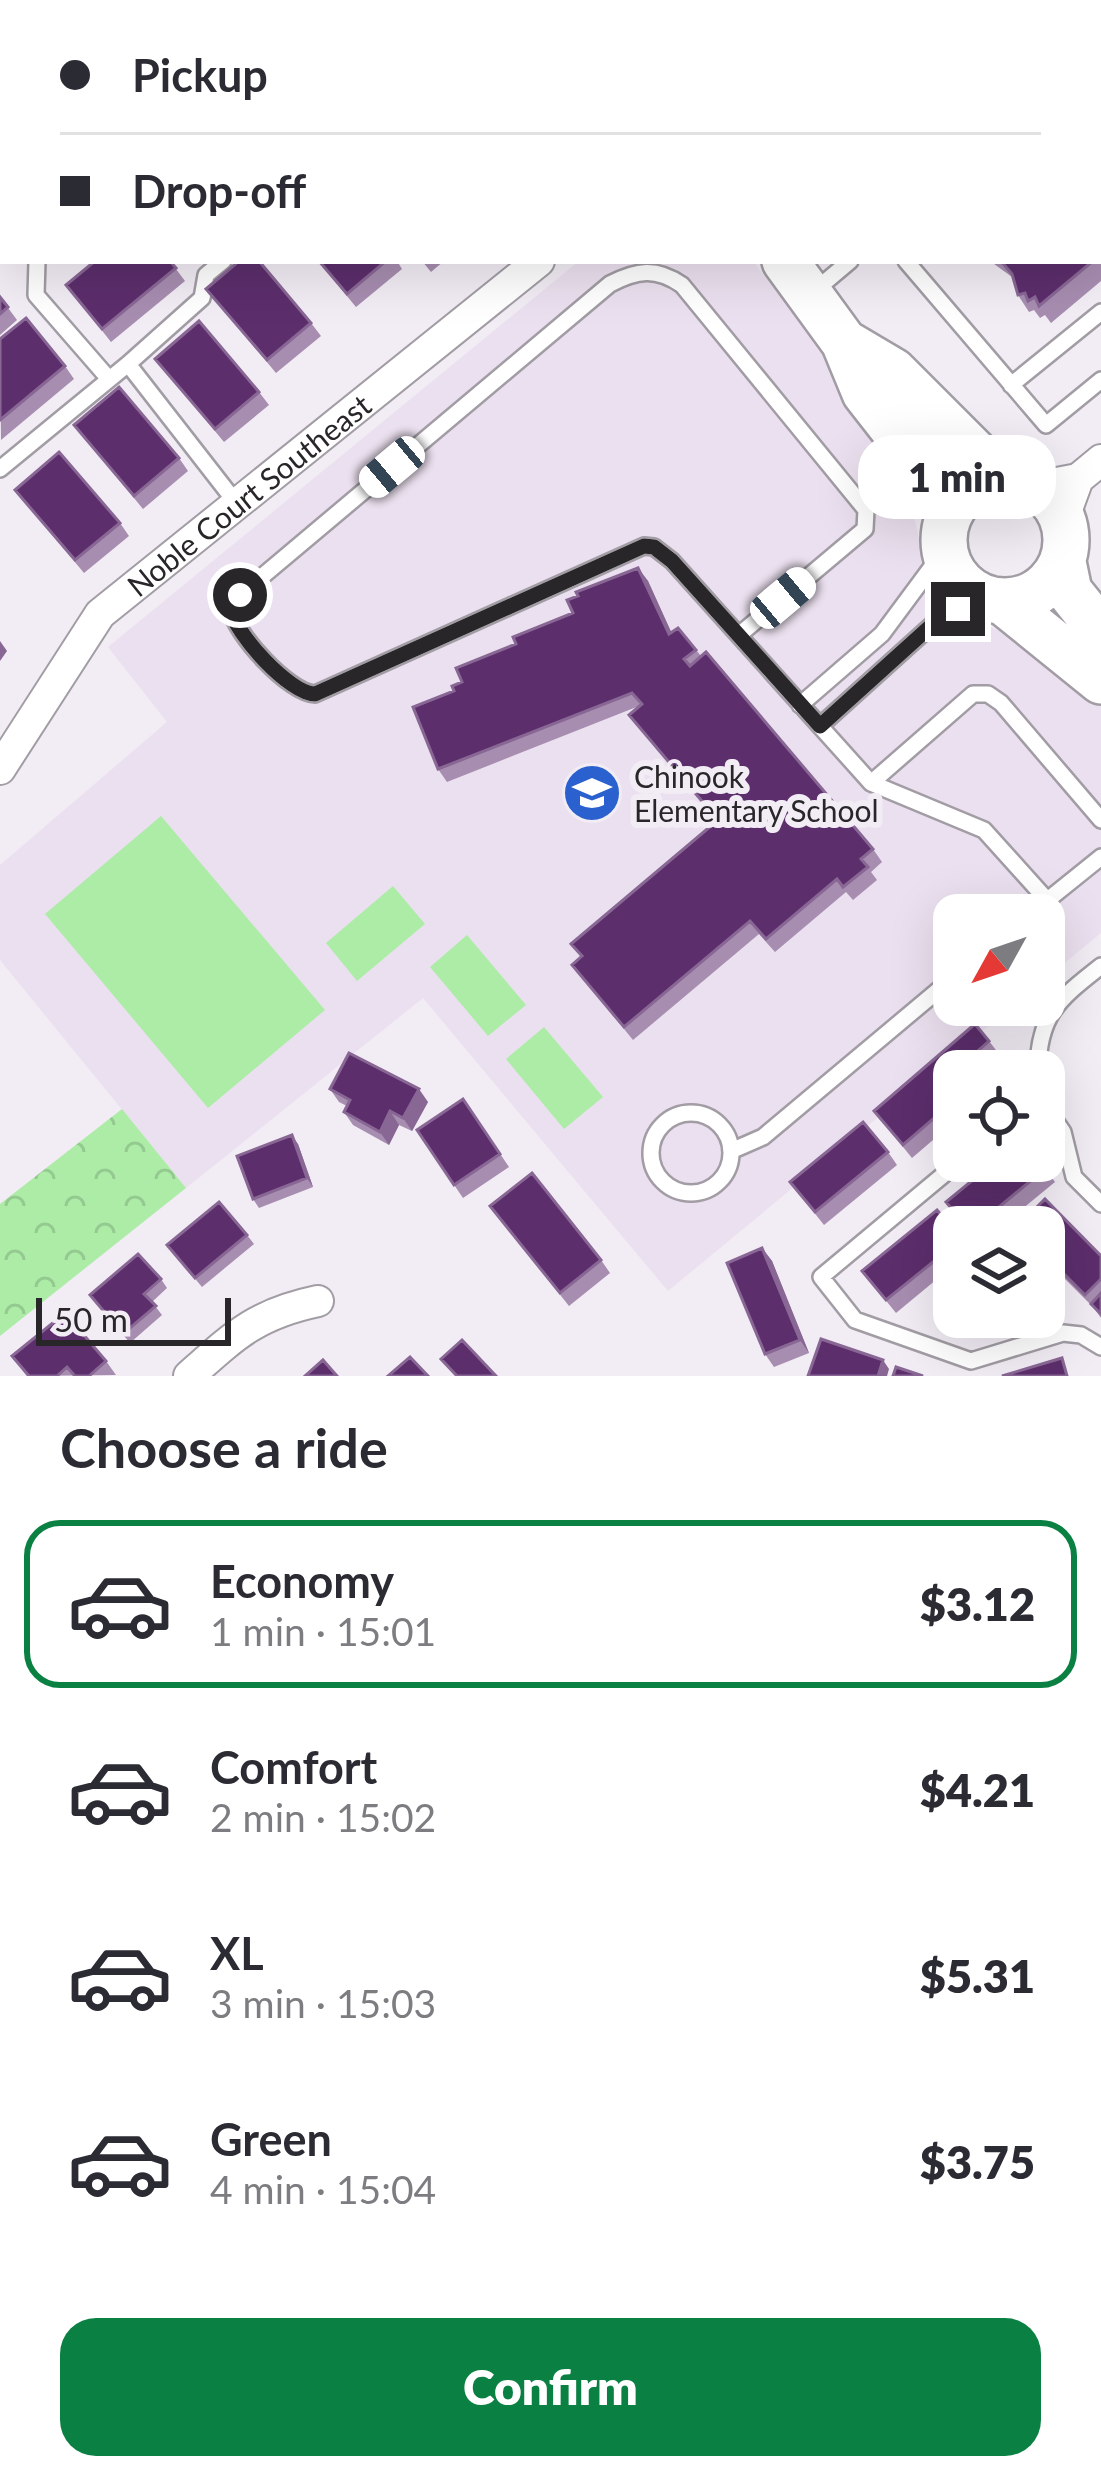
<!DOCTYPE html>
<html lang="en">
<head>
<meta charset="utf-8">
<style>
  body { margin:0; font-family:Lato,sans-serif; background:#f2f2f3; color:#2b2b33; height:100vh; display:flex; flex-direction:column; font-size:45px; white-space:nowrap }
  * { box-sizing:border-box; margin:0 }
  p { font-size:39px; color:#7c7c81 }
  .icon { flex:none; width:66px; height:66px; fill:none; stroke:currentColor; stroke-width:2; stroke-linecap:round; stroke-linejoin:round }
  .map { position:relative; height:1376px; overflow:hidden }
  .side { display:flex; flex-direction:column; background:#fff; flex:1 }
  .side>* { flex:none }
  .hud { position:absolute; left:0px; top:0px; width:1101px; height:264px; box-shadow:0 12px 48px #0002; display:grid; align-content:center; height:264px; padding:0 60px; background:#fff }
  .needle { width:78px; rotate:230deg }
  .controls { position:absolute; left:933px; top:894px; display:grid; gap:24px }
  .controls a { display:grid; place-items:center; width:132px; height:132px; border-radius:24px; background:#fff; box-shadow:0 12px 48px #0002; font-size:60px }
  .scale { position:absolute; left:36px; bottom:30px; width:195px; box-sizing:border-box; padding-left:12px; border:6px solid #282629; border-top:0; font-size:33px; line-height:42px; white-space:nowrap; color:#282629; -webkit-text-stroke:9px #f2ecf5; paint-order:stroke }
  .end { position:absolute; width:54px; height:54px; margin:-27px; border:15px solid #282629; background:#fff; box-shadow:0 0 0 6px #fff }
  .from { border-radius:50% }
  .bubble { position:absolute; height:84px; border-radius:36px; background:#fff; box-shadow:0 12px 48px #0002; font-size:39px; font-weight:800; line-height:84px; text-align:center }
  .car { position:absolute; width:36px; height:72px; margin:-36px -18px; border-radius:15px; box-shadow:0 0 9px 3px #0007; background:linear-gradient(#fff 24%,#345 0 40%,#fff 0 76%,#345 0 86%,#fff 0) }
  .hud b { display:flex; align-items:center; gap:42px; height:114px; font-size:45px }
  .hud b+b { border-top:3px solid #e1e1e2 }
  .hud i { width:30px; height:30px; background:#2b2b33 }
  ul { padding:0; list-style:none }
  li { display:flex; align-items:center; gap:36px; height:168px; margin:0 24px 18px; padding:0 36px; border:6px solid transparent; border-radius:36px }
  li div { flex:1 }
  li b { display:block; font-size:45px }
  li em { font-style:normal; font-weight:800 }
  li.selected { border-color:#0b8043 }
  li>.icon { width:108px; height:108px; stroke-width:1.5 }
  h2 { padding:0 60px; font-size:54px; line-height:144px }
  .primary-button { display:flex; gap:24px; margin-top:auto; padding:24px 60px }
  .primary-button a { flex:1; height:138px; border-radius:36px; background:#0b8043; color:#fff; font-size:48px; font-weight:800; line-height:138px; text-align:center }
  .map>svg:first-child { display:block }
  .built { fill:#ebe0ef }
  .forest { fill:url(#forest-crowns) }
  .garden { fill:#aceca7 }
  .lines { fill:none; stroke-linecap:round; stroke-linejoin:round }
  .lane-casing { stroke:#a29ca4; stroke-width:20 }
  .street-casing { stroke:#a29ca4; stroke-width:34 }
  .secondary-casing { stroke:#a29ca4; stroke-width:50 }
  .lane { stroke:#fff; stroke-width:15 }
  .street { stroke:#fff; stroke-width:30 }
  .secondary { stroke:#fff; stroke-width:45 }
  .wall { fill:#a78db0 }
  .shaded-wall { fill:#896795 }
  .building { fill:#5c2e6c; stroke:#896795; stroke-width:3 }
  .route { stroke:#282629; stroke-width:15 }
  .labels { text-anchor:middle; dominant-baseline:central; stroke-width:12; stroke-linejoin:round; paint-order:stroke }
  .street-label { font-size:30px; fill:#282629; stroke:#f2ecf5 }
  .poi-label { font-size:30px; fill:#282629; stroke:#f2ecf5; text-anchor:start }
</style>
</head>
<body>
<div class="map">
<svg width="1101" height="1376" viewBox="0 0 1101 1376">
  <defs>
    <pattern id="forest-crowns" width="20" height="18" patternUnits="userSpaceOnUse" patternTransform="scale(3)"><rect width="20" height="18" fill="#aceca7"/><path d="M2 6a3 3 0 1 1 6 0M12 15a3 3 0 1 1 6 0" fill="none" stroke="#94ca90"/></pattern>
  </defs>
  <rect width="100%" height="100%" fill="#f2ecf5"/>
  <path class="built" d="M 579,261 L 753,261 L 900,451 L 923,558 L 974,620 L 1071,662 L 1101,692 L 1101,933 L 1044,980 L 1044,915 L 954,915 L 954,1005 L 1014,1005 L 668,1291 L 423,998 L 186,1188 L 0,960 L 0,865 L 167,722 L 108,647 Z"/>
  <path class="forest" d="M 122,1109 L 186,1188 L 0,1336 L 0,1204 Z"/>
  <path class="garden" d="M 161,816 L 325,1010 L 208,1108 L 45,914 Z
    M 393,886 L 425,924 L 357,981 L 326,943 Z
    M 467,935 L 526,1005 L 488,1036 L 430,967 Z
    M 544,1027 L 603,1097 L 564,1129 L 506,1059 Z"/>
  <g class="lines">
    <g class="lane-casing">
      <path id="lane" d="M 920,0 L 923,3
        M 975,3 L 978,0
        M 1098,83 L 1098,88
        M 0,200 L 3,204
        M 37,261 L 36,295 L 109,379
        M 906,261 L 1046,425 L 1101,380
        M 812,293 L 850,261
        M 128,364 L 237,504
        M 1011,385 L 1101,312
        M 0,469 L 128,364 L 202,298 L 206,275 L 223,261
        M 739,635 L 865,529 L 866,510 L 682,285 C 656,267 637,270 610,284 L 240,595 L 231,609 C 234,633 290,694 315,694 L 644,546 L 654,547 L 672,561 L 871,783 L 984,830 L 1047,900
        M 800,705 L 882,634 L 945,549
        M 820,726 L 933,624 L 985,597
        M 871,783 L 973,694 L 988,694 L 1001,703 L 1101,820
        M 1029,915 L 1101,857
        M 1038,1071 C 1038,1015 1059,999 1101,966
        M 1044,1104 L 1063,1132 L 1074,1177 L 1101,1204
        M651 1153a40 40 0 1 1 80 0a40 40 0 1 1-80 0Z
        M 731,1151 L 763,1137 L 954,977
        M 960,1161 L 821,1277 L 855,1320 L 971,1361 L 1063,1333 L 1081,1335 L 1101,1347"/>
    </g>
    <g class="street-casing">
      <g id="street">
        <path d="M 31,0 L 32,3"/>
        <path d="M 1036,487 L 1078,479"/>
        <path d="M 1063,520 L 1078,479 L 1101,460"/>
        <path id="s1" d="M 0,769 L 100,614 L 539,261"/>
        <path d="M 189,1376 C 235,1335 256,1314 318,1301"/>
      </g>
    </g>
    <g class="secondary-casing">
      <path id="secondary" d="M 588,0 L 590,3
        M 785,261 L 844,342 L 865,393 L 922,466 L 949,516
        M 844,342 L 893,371 L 983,461 L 1012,479
        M944 540a61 61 0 1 1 122 0a61 61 0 1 1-122 0Z
        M 1063,562 L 1069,591 L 1101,631
        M 1002,601 L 1101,681"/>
    </g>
    <use href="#lane" class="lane"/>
    <use href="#street" class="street"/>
    <use href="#secondary" class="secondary"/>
  </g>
  <path class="wall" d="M 50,0 L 89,0 L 76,3 L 53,3 Z
    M 678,0 L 832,0 L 828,3 L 681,3 Z
    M 0,78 L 3,91 L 3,144 L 2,138 L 0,138 Z
    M 1098,127 L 1101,128 L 1101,281 L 1051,323 L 1045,315 L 1040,318 L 1034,310 L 1029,312 L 1018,295 L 1012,277 L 990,261 L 1098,261 Z
    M 170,261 L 185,281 L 111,342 L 66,285 Z
    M 318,261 L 397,261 L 402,269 L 356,307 Z
    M 422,261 L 444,261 L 431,272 Z
    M 206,289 L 311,323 L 321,336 L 276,373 Z
    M 0,297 L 17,320 L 0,335 Z
    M 0,339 L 65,366 L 74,379 L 1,440 Z
    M 155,359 L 259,392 L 269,405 L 224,442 Z
    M 74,425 L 179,458 L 188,471 L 143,509 Z
    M 15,490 L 120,523 L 129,536 L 84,573 Z
    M 638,568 L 648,581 L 671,632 L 678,628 L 701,656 L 873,849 L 882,862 L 871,872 L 877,880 L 853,900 L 846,892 L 775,952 L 759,934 L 633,1040 L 572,965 L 581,957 L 571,944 L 717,821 L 629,715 L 639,706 L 447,782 L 438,769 L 454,691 L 462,682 L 516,644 L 573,613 Z
    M 989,1041 L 999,1054 L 979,1071 L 954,1071 L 954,1122 L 912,1158 L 874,1111 Z
    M 330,1089 L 428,1102 L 412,1131 L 399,1125 L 389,1145 L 353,1125 L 344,1112 L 347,1106 L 339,1102 Z
    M 463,1099 L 509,1167 L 463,1198 L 417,1130 Z
    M 298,1144 L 313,1187 L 259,1208 L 253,1199 Z
    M 888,1152 L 897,1165 L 824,1225 L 790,1182 Z
    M 1040,1161 L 1055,1182 L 1000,1227 L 965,1227 L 946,1202 Z
    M 490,1206 L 601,1260 L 610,1273 L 569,1306 Z
    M 1044,1227 L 1101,1256 L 1101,1318 L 1093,1307 L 1044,1258 Z
    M 954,1230 L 954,1265 L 896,1313 L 862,1271 Z
    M 247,1235 L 254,1244 L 202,1287 L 167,1245 Z
    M 762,1248 L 772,1261 L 809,1353 L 774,1367 L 765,1354 Z
    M 161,1279 L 167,1288 L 152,1302 L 162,1315 L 130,1343 L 90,1295 Z
    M 12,1356 L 106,1361 L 116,1375 L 27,1376 Z"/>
  <path class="shaded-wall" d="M 0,78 L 3,91 L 3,121 L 0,114 Z
    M 638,568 L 648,581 L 678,647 L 669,634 Z
    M 0,641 L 7,651 L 0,661 Z
    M 419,1089 L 428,1102 L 412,1131 L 403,1118 Z
    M 390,1111 L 399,1125 L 389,1145 L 380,1132 Z
    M 292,1135 L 298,1144 L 313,1187 L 307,1178 Z
    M 762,1248 L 772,1261 L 809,1353 L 800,1340 Z
    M 883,1360 L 889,1369 L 887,1376 L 878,1376 Z"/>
  <path class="building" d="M 395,0 L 496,0 L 497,1 L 494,3 L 398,3 Z
    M 690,0 L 799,0 L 795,3 L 687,3 Z
    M 1099,126 L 1101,128 L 1101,255 L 1098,257 Z
    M 95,261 L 170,261 L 176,268 L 102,329 L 66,285 Z
    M 239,261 L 259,261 L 311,323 L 267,360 L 206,289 Z
    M 319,261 L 386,261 L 347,294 Z
    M 1001,261 L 1093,261 L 1039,306 L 1035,297 L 1028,301 L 1025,293 L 1018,295 L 1012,274 Z
    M 0,297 L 8,307 L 0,314 Z
    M 26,318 L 65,366 L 0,420 L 0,339 Z
    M 199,321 L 259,392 L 215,429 L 155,359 Z
    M 119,387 L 179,458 L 134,496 L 74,425 Z
    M 59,452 L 120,523 L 75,560 L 15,490 Z
    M 638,568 L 669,634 L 678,628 L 696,650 L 684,659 L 690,666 L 706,652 L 873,849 L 861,859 L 868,867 L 843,887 L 837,879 L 766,939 L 750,921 L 624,1027 L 572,965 L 582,956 L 571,944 L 718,820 L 629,715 L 642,704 L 632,693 L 438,769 L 413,707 L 454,691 L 452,686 L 462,682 L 456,668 L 516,644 L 513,637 L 573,613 L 567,600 L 578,596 L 576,592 Z
    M 975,1024 L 989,1041 L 961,1066 L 965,1071 L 954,1071 L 954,1101 L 903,1145 L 874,1111 Z
    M 349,1053 L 419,1089 L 403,1118 L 390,1111 L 380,1132 L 344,1112 L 350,1100 L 330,1089 Z
    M 463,1099 L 500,1154 L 454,1185 L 417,1130 Z
    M 863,1122 L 888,1152 L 815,1212 L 790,1182 Z
    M 292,1135 L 307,1178 L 253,1199 L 237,1156 Z
    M 996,1161 L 1040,1161 L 1046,1168 L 975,1227 L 967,1227 L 946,1202 Z
    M 532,1173 L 601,1260 L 560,1293 L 490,1206 Z
    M 1045,1199 L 1101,1256 L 1101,1279 L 1085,1295 L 1044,1254 L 1044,1227 L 1017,1227 Z
    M 219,1202 L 247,1235 L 195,1278 L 167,1245 Z
    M 937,1210 L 954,1230 L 954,1245 L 886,1300 L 862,1271 Z
    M 762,1248 L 800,1340 L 765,1354 L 727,1263 Z
    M 138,1254 L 161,1279 L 144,1294 L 156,1306 L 123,1334 L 90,1295 Z
    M 1101,1293 L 1101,1314 L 1091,1304 Z
    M 65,1313 L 106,1361 L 89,1376 L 75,1376 L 67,1367 L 57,1376 L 29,1376 L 12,1356 Z
    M 821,1339 L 883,1360 L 878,1376 L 808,1376 Z
    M 462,1340 L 496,1376 L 457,1376 L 441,1359 Z
    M 410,1357 L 428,1376 L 388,1376 Z
    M 1062,1358 L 1067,1376 L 1002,1376 Z
    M 323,1360 L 337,1376 L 305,1376 Z
    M 896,1367 L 923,1376 L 893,1376 Z"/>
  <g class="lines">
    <path class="route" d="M 240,595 L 231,609 C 234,633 290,694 315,694 L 644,546 L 654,547 L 672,561 L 820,726 L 933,624 L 958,609"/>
  </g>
  <defs>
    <g id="school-disc" transform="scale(3)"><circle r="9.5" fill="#2b61cf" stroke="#f2ecf5"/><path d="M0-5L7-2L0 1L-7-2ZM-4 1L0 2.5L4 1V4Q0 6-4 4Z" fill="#fff"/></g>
  </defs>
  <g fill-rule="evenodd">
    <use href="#school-disc" x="592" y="793"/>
  </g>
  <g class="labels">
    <g class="street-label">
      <text stroke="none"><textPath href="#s1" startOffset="375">Noble Court Southeast</textPath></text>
    </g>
    <g class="poi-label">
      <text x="634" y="776">Chinook<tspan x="634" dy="34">Elementary School</tspan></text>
    </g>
  </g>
</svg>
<div class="controls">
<a><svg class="needle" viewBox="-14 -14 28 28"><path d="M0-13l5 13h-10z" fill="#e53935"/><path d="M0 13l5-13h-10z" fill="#7c7c81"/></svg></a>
<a><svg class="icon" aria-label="locate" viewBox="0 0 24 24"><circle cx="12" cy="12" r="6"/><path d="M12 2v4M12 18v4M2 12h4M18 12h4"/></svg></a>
<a><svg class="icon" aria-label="layers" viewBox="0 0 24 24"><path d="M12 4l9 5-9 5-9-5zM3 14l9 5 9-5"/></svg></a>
</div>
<div class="scale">50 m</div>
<i class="end from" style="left:240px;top:595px"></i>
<i class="end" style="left:958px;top:609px"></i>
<div class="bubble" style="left:858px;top:435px;width:198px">1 min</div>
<i class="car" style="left:392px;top:467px;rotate:230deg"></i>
<i class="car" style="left:783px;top:598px;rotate:50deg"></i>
<div class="hud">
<b><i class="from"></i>Pickup</b>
<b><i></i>Drop-off</b>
</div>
</div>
<section class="side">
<h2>Choose a ride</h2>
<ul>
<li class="selected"><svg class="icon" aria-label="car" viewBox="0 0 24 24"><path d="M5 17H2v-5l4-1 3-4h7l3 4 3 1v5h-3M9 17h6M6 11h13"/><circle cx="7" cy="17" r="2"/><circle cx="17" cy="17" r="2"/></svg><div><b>Economy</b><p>1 min · 15:01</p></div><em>$3.12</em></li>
<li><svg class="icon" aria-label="car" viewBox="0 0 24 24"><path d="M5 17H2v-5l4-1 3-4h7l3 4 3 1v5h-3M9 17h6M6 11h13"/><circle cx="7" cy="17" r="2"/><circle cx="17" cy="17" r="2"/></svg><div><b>Comfort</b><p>2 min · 15:02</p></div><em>$4.21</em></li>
<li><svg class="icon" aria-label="car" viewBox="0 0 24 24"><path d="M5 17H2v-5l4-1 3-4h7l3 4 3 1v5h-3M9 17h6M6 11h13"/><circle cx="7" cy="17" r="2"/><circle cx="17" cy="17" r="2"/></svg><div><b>XL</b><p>3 min · 15:03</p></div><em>$5.31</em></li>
<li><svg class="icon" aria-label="car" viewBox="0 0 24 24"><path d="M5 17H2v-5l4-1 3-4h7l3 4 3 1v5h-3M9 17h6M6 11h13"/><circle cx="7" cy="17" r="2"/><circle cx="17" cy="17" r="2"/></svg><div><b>Green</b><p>4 min · 15:04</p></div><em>$3.75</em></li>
</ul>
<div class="primary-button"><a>Confirm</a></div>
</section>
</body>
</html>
